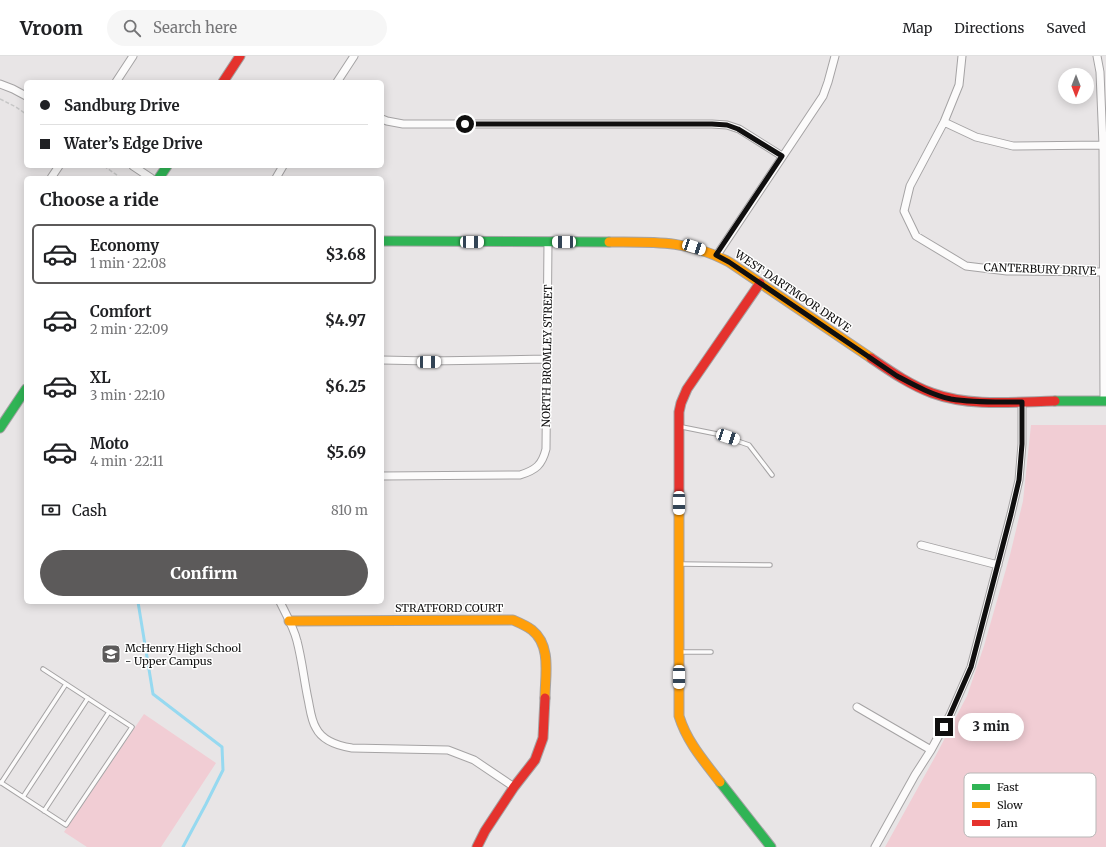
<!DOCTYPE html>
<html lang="en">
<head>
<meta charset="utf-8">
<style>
  body { margin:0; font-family:Merriweather,serif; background:#f6f6f6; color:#202124; height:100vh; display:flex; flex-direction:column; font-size:15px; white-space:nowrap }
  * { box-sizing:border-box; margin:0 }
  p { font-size:13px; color:#757577 }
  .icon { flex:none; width:22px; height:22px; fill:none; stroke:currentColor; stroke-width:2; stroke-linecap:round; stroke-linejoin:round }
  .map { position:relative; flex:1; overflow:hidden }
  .details { position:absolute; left:24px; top:120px; width:360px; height:428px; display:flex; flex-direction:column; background:#fff; border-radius:6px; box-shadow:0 2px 10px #0003 }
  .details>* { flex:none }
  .hud { position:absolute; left:24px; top:24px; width:360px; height:88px; border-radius:6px; box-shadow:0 2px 10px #0003; display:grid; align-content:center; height:88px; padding:0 16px; background:#fff }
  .needle { width:26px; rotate:180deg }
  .tools { position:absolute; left:1058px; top:12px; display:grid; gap:8px }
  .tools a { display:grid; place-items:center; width:36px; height:36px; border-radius:50%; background:#fff; box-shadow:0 2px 10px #0003; font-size:20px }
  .end { position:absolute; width:18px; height:18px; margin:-9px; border:5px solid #100f0f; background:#fff; box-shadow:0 0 0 2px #fff }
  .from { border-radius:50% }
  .bubble { position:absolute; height:28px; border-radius:14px; background:#fff; box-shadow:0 2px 10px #0003; font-size:13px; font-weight:800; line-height:28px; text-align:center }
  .car { position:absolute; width:12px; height:24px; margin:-12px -6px; border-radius:5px; box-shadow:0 0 3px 1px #0007; background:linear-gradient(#fff 24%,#345 0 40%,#fff 0 76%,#345 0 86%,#fff 0) }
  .hud b { display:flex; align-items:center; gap:14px; height:38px; font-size:15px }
  .hud b+b { border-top:1px solid #e0e0e0 }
  .hud i { width:10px; height:10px; background:#202124 }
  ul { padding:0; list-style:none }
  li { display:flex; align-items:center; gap:12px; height:60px; margin:0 8px 6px; padding:0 8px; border:2px solid transparent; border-radius:6px }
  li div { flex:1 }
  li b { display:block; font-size:15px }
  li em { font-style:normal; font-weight:800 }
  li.current { border-color:#5c5a5a }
  li>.icon { width:36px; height:36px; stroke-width:1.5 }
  h2 { padding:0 16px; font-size:18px; line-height:48px }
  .pay { display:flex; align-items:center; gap:10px; height:44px; padding:0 16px; font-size:15px }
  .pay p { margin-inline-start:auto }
  .button { display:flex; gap:8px; margin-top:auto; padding:8px 16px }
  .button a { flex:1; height:46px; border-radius:24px; background:#5c5a5a; color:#fff; font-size:16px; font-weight:800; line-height:46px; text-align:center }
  header { display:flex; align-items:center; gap:24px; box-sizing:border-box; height:56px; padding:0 20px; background:#fff; border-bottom:1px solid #e0e0e0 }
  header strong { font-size:19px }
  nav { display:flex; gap:22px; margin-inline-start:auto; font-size:14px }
  .search { width:280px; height:36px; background:#f6f6f6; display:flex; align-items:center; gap:10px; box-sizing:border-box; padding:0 14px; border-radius:22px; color:#757577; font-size:15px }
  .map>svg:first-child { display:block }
  .green { fill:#f1cdd4 }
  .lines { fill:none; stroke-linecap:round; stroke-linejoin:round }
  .stream { stroke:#96d9f0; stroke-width:3 }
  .lane-casing { stroke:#a5a3a4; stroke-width:5.5 }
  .street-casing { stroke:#a5a3a4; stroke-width:9 }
  .fast-casing { stroke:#a5a3a4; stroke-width:11 }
  .slow-casing { stroke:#a5a3a4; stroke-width:11 }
  .jam-casing { stroke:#a5a3a4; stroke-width:11 }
  .path { stroke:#c7c7c7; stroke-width:1.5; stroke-dasharray:4 2; stroke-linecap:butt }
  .lane { stroke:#fcfbfb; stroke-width:3.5 }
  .street { stroke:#fcfbfb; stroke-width:7 }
  .fast { stroke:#30b455; stroke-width:9 }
  .slow { stroke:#ff9f0a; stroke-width:9 }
  .jam { stroke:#e5322d; stroke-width:9 }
  .route { stroke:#100f0f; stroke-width:5 }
  .labels { text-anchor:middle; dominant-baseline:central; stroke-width:3; stroke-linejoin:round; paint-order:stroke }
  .street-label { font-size:11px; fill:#100f0f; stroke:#fff }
  .poi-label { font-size:11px; fill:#100f0f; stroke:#fff; text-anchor:start }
  .key { fill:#fff; stroke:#b7b7b7; stroke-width:1 }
  .key-label { font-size:11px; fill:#100f0f }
</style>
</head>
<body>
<header>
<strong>Vroom</strong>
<div class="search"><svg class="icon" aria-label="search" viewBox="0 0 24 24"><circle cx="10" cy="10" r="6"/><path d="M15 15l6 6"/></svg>Search here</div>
<nav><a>Map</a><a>Directions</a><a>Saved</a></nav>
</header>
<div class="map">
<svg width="1106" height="791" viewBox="0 0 1106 791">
  <rect width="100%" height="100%" fill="#e8e5e6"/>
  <path class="green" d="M 1031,369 L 1106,369 L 1106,791 L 885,791 L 935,701 L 967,640 L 984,590 L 1010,499 L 1023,445 Z
    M 144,658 L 216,707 L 161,791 L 87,791 L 64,776 Z"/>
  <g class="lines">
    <path class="stream" d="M 138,546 L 153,638 L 222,691 L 223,714 L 206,748 L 183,791"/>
    <g class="lane-casing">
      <path id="lane" d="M 682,371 L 717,378 L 749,389 L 772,419
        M 680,508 L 770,509
        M 680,596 L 711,596
        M 0,726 L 66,769 L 132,671 L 43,613
        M 1,727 L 66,628
        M 23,741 L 88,642
        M 44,755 L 109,656"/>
    </g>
    <g class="street-casing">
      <path id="street" d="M 962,0 L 959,29 L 944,66 L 910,130 L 904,155 L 916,180 L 966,210 L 1007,215 L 1103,216
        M 1097,0 L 1100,16 L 1103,89 L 1104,345
        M 116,26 L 133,0
        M 337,26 L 354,0
        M 0,28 L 13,33 L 26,40
        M 382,63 L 387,65 L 403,68 L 712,68 L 727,69 L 739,73 L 782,100
        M 944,66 L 976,81 L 1013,90 L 1103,89
        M 133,110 L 151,122
        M 51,122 L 59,110
        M 276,122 L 283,110
        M 717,199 L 823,40 L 828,26 L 835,0
        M 382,304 L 429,305 L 547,303
        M 382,420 L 520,419 C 536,414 542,409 546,393 L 548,186
        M 921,489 L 998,509
        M 280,546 C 286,558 294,572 297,585 C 302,604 304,624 308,643 C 310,652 311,664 316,672 C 323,686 339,690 352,692 L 448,694 L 474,704 L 514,731
        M 857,651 L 931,694
        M 875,791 L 915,719 L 931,694 L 950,659 L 971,611 L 1011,458 L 1019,424 L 1022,388 L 1022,346"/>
    </g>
    <g class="fast-casing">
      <path id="fast" d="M 159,122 L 167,110
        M 382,185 L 609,186
        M 1055,345 L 1106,345
        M 0,372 L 26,333
        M 720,726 L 771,791"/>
    </g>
    <g class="slow-casing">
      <path id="slow" d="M 609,186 C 654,186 688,184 729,206 L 871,302
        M 679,441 L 679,660 C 687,686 704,705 720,726
        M 289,565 L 513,564 C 520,567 527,570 532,574 C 552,590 545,620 545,642"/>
    </g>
    <g class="jam-casing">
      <path id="jam" d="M 223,26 L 240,0
        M 871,302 C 890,315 910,329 932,337 C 970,351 1015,346 1055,345
        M 679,441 L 679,356 L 681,347 L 687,333 L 760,227
        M 477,791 L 485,775 L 514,731 L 535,704 L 543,682 L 545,642"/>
    </g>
    <path class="path" d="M 0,43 L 16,51 L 26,58
      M 104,110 L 121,122"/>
    <use href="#lane" class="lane"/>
    <use href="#street" class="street"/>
    <use href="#fast" class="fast"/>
    <use href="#slow" class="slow"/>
    <use href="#jam" class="jam"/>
  </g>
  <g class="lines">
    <path class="route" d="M 465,68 L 712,68 L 727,69 L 738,73 L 782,100 L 716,199 L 729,206 L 897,320 C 914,329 932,339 951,343 C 974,347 998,346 1022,346 L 1022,388 L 1019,424 L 1011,458 L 971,611 L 950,659 L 944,671"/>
  </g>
  <defs>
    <g id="school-square" transform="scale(1)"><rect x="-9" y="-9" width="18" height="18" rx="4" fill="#5c5a5a" stroke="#fff"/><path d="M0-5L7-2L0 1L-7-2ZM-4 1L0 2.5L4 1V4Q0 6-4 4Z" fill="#fff"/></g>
  </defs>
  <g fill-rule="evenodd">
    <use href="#school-square" x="111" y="598"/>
  </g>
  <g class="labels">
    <g class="street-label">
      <text transform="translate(1040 213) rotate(2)">CANTERBURY DRIVE</text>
      <text transform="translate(793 235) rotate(34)">WEST DARTMOOR DRIVE</text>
      <text transform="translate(547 300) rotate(-89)">NORTH BROMLEY STREET</text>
      <text x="449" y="552">STRATFORD COURT</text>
    </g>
    <g class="poi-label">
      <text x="125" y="592">McHenry High School<tspan x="125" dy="13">- Upper Campus</tspan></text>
    </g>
  </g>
  <rect x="964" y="717" width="132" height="64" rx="6" class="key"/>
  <rect x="972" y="728" width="18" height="6" fill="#30b455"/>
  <rect x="972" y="746" width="18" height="6" fill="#ff9f0a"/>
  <rect x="972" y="764" width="18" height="6" fill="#e5322d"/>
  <g class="key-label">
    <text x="997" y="735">Fast</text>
    <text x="997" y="753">Slow</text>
    <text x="997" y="771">Jam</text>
  </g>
</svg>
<div class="tools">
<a><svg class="needle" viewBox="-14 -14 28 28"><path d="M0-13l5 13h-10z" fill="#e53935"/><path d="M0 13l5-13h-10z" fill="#757577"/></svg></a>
</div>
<i class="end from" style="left:465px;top:68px"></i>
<i class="end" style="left:944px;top:671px"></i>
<div class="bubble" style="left:958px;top:657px;width:66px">3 min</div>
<i class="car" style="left:472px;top:186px;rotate:90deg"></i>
<i class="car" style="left:564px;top:186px;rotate:270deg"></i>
<i class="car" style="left:694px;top:191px;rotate:108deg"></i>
<i class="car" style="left:429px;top:306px;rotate:89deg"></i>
<i class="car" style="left:728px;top:381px;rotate:109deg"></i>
<i class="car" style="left:679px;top:447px;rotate:180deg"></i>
<i class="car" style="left:679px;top:621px;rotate:180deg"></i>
<div class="hud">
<b><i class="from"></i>Sandburg Drive</b>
<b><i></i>Water’s Edge Drive</b>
</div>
<section class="details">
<h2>Choose a ride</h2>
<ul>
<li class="current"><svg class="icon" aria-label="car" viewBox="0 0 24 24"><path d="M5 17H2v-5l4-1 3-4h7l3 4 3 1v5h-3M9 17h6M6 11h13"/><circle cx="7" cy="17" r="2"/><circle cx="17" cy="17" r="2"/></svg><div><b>Economy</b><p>1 min · 22:08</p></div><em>$3.68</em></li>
<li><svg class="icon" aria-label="car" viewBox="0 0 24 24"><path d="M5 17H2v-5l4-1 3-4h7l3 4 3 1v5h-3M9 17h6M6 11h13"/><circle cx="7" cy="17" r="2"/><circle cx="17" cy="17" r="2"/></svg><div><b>Comfort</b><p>2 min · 22:09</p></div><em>$4.97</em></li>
<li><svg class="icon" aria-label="car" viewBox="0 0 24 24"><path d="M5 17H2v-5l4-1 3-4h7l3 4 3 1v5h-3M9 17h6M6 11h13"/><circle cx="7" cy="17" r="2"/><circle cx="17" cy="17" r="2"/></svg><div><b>XL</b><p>3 min · 22:10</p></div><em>$6.25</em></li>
<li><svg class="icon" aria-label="car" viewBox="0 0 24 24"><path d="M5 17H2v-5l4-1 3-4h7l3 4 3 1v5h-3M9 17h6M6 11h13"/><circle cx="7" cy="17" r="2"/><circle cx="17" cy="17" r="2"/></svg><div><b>Moto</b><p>4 min · 22:11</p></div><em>$5.69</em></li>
</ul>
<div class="pay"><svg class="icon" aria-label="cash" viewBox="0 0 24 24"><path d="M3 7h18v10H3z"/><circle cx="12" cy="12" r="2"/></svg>Cash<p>810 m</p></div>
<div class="button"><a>Confirm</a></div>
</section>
</div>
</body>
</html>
